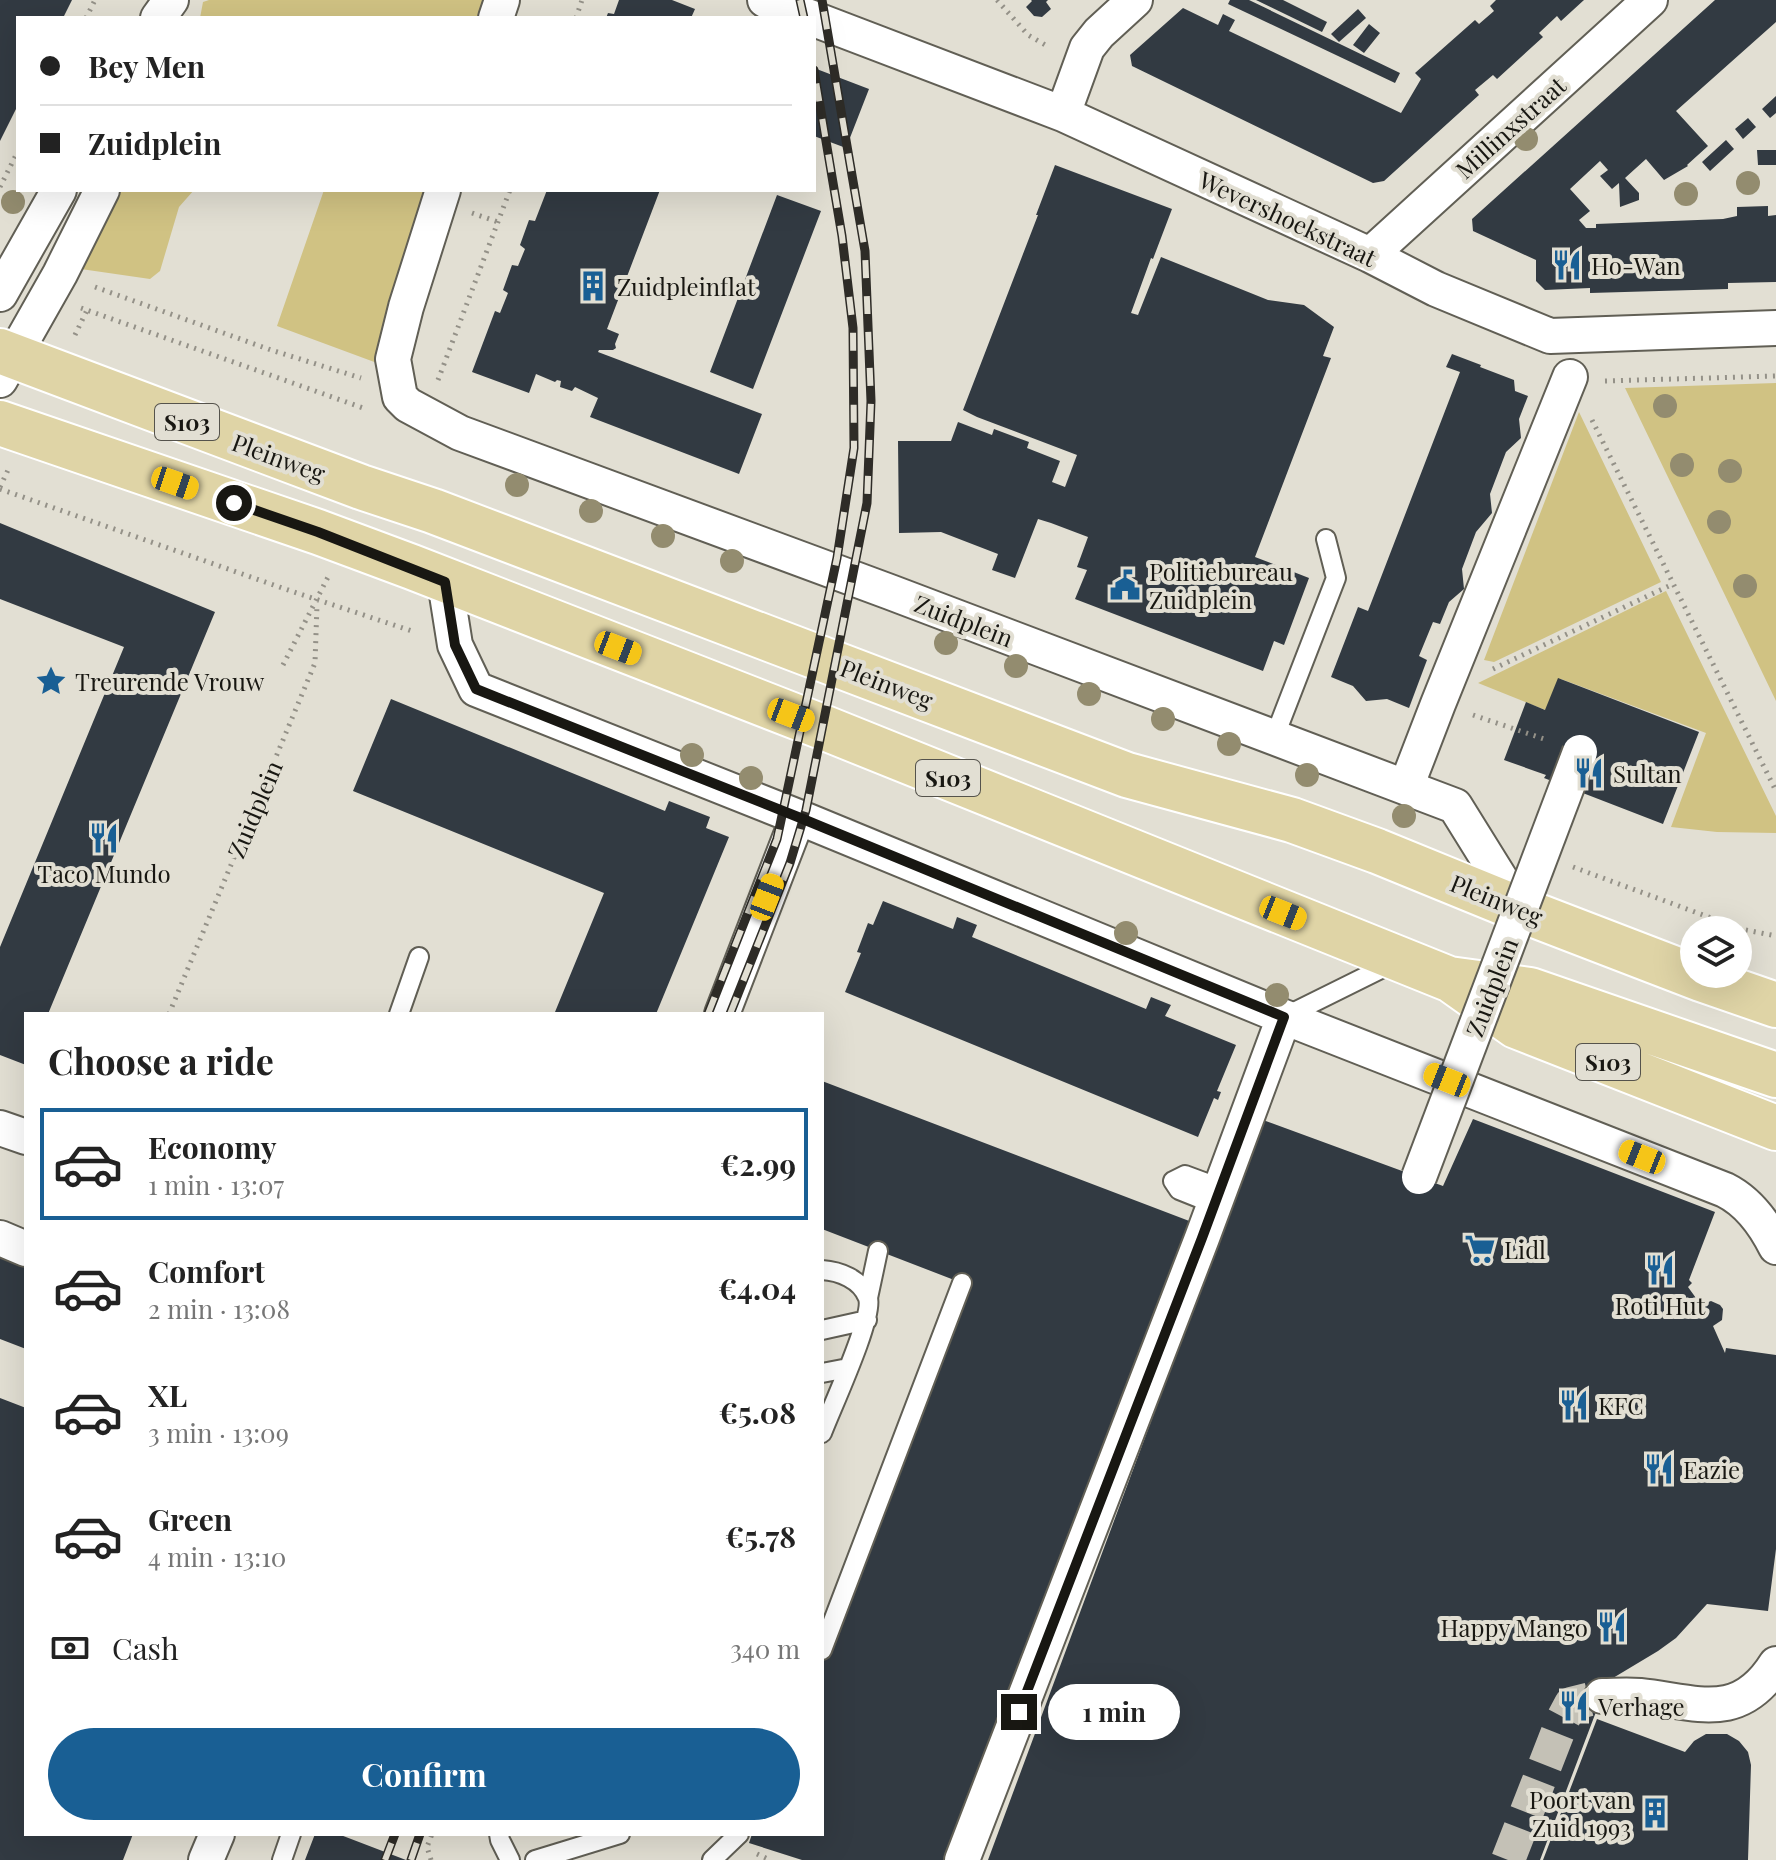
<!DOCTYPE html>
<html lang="en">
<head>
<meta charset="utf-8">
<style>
  body { margin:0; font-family:"Playfair Display",serif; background:#f2f2f2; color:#222; height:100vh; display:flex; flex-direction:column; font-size:30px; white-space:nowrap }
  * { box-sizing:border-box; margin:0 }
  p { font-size:26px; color:#767676 }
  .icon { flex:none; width:44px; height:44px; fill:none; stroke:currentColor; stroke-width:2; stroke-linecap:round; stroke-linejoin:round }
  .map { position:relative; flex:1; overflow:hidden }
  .side { position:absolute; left:24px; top:1012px; width:800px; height:824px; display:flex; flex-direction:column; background:#fff; border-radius:0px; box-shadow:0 8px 32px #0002 }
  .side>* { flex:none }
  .banner { position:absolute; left:16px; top:16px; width:800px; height:176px; border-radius:0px; box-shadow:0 8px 32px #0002; display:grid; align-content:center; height:176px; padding:0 24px; background:#fff }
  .fabs { position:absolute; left:1680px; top:916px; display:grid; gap:16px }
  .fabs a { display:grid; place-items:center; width:72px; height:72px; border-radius:50%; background:#fff; box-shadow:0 8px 32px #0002; font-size:40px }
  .end { position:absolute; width:36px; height:36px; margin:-18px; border:10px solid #181712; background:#fff; box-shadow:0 0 0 4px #fff }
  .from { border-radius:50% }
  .bubble { position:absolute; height:56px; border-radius:28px; background:#fff; box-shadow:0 8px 32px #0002; font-size:26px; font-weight:700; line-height:56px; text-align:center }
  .car { position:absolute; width:24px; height:48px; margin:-24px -12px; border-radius:10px; box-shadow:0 0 6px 2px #0007; background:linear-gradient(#f5c518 24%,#345 0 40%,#f5c518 0 76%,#345 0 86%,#f5c518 0) }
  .banner b { display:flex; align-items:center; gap:28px; height:76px; font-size:30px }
  .banner b+b { border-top:2px solid #e0e0e0 }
  .banner i { width:20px; height:20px; background:#222 }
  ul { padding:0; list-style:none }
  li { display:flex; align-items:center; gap:24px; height:112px; margin:0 16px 12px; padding:0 8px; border:4px solid transparent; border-radius:0px }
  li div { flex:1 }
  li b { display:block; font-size:30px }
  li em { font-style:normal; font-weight:700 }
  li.active { border-color:#195f94 }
  li>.icon { width:72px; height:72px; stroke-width:1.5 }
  h2 { padding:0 24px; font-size:36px; line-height:96px }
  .pay { display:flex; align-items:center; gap:20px; height:88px; padding:0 24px; font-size:30px }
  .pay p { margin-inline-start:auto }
  .cta { display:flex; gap:16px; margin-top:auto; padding:16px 24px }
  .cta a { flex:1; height:92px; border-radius:48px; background:#195f94; color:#fff; font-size:32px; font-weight:700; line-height:92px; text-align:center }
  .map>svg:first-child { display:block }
  .green { fill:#d0c283 }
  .building { fill:#323a42 }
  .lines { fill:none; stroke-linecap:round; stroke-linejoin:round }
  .street-tunnel { stroke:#c4c1b6; stroke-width:34; stroke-dasharray:34 17; stroke-linecap:butt }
  .lane-casing { stroke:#615f55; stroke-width:22 }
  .street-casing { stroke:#615f55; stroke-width:38 }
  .primary-casing { stroke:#fff; stroke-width:48 }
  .path { stroke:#949188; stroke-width:5; stroke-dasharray:2 6; stroke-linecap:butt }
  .lane { stroke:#fff; stroke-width:18 }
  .street { stroke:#fff; stroke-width:34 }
  .primary { stroke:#dfd4a6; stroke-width:44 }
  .rail-casing { stroke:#2e2c27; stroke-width:9 }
  .rail { stroke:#e2dfd3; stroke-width:6; stroke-dasharray:18; stroke-linecap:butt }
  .street-bridge-casing { stroke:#615f55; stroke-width:38; stroke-linecap:butt }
  .street-bridge { stroke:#fff; stroke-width:34 }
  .tree { fill:#938c6f }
  .route { stroke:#181712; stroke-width:10 }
  .labels { text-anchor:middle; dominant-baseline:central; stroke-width:8; stroke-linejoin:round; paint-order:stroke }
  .shield { fill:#e2dfd3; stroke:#55534c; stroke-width:2 }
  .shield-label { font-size:22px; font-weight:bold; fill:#181712 }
  .street-label { font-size:24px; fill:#181712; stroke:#e2dfd3 }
  .poi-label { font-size:24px; fill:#181712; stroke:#e2dfd3; text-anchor:start }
</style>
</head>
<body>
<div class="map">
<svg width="1776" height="1860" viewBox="0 0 1776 1860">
  <rect width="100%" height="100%" fill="#e2dfd3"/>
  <path class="green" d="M 209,0 L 489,0 L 483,18 L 200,18 L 203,2 Z
    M 116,190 L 194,190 L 179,207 L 160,271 L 150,279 L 74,268 Z
    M 324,190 L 431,190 L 377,363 L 277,326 Z
    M 1776,383 L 1776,701 L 1625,388 Z
    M 1579,412 L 1661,582 L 1494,662 L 1484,660 Z
    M 1666,591 L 1776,816 L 1776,833 L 1717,832 L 1671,827 L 1706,733 L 1561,679 L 1548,711 L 1478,683 Z"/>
  <path class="building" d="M 0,0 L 72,0 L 63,18 L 18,18 L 18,105 L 0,141 Z
    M 619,0 L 672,0 L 695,9 L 691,18 L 606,18 L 608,13 L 614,14 Z
    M 1031,0 L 1048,0 L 1046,2 L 1051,9 L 1042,17 L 1034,16 L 1026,7 L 1032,1 Z
    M 1230,0 L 1249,0 L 1400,73 L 1395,83 L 1228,4 Z
    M 1256,0 L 1283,0 L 1327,22 L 1322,32 Z
    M 1496,0 L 1584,0 L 1561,21 L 1557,16 L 1539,33 L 1543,37 L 1497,79 L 1493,75 L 1475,90 L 1479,95 L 1384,181 L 1373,183 L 1132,66 L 1130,55 L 1183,8 L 1218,25 L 1223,14 L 1235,20 L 1229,31 L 1401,113 L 1421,79 L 1415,73 L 1475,20 L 1479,24 L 1494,11 L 1490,6 Z
    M 1715,0 L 1776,0 L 1776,22 L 1676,111 L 1708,146 L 1687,165 L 1688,166 L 1664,180 L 1646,159 L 1625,178 L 1639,193 L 1639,200 L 1620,207 L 1619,183 L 1612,189 L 1600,176 L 1608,170 L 1600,161 L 1570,189 L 1590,211 L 1579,220 L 1586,228 L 1596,228 L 1596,224 L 1723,219 L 1737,216 L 1737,207 L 1768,206 L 1768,216 L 1776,215 L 1776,282 L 1728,283 L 1728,289 L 1590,293 L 1590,288 L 1545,290 L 1536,281 L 1536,260 L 1473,231 L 1472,219 Z
    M 1358,9 L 1366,18 L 1339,42 L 1331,34 Z
    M 1369,24 L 1380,33 L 1364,53 L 1353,45 Z
    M 814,68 L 869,89 L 846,148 L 814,136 Z
    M 1776,96 L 1776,113 L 1770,118 L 1762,109 Z
    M 1748,118 L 1756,127 L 1743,139 L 1735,129 Z
    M 1726,140 L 1734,149 L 1710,171 L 1702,162 Z
    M 1757,150 L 1776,150 L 1776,165 L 1758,165 Z
    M 1055,165 L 1172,209 L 1153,259 L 1151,258 L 1131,313 L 1138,315 L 1161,257 L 1268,300 L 1304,305 L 1334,327 L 1323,356 L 1331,358 L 1255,557 L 1309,578 L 1284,645 L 1274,641 L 1263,671 L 1075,599 L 1087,570 L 1077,567 L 1088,537 L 1051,523 L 1038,519 L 1015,578 L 992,570 L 998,554 L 941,532 L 899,533 L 898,441 L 951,441 L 958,422 L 992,435 L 994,429 L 1029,442 L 1027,448 L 1060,461 L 1052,482 L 1065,487 L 1077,455 L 977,417 L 963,410 L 1038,215 L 1036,215 Z
    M 547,190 L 660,190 L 607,329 L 619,334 L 615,344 L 616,348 L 613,350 L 599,350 L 598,352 L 762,414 L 739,474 L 590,417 L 598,398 L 575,387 L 572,391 L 560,387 L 561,381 L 557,380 L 555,382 L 536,374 L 529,393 L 472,372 L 495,311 L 500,313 L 508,293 L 503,290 L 512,265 L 518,266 L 525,249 L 520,245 L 529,220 L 535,221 Z
    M 777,195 L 821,211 L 753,389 L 710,372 Z
    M 1452,354 L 1481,365 L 1480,367 L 1514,380 L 1515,391 L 1528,396 L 1519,419 L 1521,438 L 1506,452 L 1490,494 L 1492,513 L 1476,532 L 1462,569 L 1464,589 L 1449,602 L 1440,624 L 1433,622 L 1419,656 L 1427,660 L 1409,708 L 1387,699 L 1366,701 L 1353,686 L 1331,677 L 1358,607 L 1368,611 L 1460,372 L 1446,367 Z
    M 0,523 L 215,612 L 48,1014 L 26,1014 L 26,1065 L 0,1055 L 0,947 L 124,647 L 0,599 Z
    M 1558,678 L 1699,732 L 1663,824 L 1544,778 L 1546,775 L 1504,760 L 1526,702 L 1545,710 Z
    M 391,699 L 665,811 L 669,801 L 710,817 L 706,828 L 729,837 L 656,1014 L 559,1014 L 555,1012 L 604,893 L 353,791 Z
    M 883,901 L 953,929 L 957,917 L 977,925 L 972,937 L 1146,1009 L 1151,997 L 1171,1005 L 1165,1016 L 1236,1045 L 1217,1091 L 1221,1092 L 1218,1100 L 1214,1098 L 1198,1137 L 845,992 L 861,953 L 857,952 L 868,923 L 873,925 Z
    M 822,1081 L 1205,1227 L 1003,1758 L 985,1752 L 947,1860 L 802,1860 L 749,1843 L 752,1834 L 822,1834 L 822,1651 L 962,1283 L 822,1229 Z
    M 1473,1119 L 1715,1212 L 1689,1280 L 1692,1283 L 1688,1287 L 1701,1305 L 1711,1301 L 1720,1305 L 1723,1309 L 1722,1320 L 1713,1326 L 1725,1353 L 1726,1348 L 1776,1355 L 1776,1549 L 1768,1611 L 1707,1604 L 1676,1638 L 1658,1651 L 1603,1684 L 1602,1696 L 1540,1860 L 988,1860 L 1263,1120 L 1443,1186 Z
    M 0,1256 L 26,1267 L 26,1349 L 0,1339 Z
    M 0,1398 L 26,1408 L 26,1834 L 133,1834 L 123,1860 L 0,1860 Z
    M 1597,1719 L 1685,1752 L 1694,1741 L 1706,1734 L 1727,1734 L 1739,1741 L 1748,1752 L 1751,1765 L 1748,1860 L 1543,1860 Z
    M 315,1834 L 338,1834 L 406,1860 L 305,1860 Z"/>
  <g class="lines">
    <path class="street-tunnel" d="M 1508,1860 L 1563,1719 L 1571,1704 L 1602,1696"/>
    <g class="lane-casing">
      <path id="lane" d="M 1274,738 L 1336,578 L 1326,539
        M 399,1014 L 419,957
        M 1284,1017 L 1393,963
        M 1214,1204 L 1179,1190 L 1173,1181 L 1185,1175 L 1220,1188
        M 822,1270 C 839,1271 861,1279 868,1298 C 874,1317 831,1409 822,1433
        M 868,1298 L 878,1251
        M 822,1330 L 867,1320
        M 822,1373 L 848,1368
        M 822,1650 L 962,1283
        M 499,1834 L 500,1840 L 510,1860
        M 282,1860 L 291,1834
        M 535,1860 L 620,1834
        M 712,1860 L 739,1834"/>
    </g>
    <g class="street-casing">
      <path id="street" d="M 765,0 L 812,18
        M 158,18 L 171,0
        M 496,18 L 502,0
        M 814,19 L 1063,114 L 1370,255 L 1436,289 L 1550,336 L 1776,328
        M 1063,114 L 1087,48 L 1099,33 L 1135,0
        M 443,190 L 406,307 L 393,359 L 400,397 L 408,405 L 460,433 L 890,592 L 1455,806 L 1519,909
        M 1370,255 L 1650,0
        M 0,294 L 59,190
        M 0,380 L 60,274 L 102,190
        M 445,582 L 455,645 L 476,689 L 798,817 L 1284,1017 L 1725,1190 C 1749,1202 1764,1223 1776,1247
        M 1406,787 L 1438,704 L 1570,377
        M 722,1014 L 798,817
        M 0,1128 L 26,1137
        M 0,1238 L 26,1249
        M 1602,1696 C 1614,1696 1627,1695 1640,1696 C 1696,1702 1739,1723 1776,1664
        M 206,1860 L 217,1834
        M 962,1860 L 1202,1238 L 1284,1017"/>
    </g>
    <g class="primary-casing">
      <path id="primary" d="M 0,351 L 361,487 L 433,511 L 1127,775 L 1292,820 L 1377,851 L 1519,909 L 1701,979 L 1776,1005
        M 0,423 L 318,532 L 412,567 L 820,726 L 1449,979 L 1530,990 L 1776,1075
        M 1454,982 L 1516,1026 L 1776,1128"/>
    </g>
    <path class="path" d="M 997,0 L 1028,35 L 1049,47
      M 86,18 L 95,0
      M 576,18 L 582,0
      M 0,187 L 18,151
      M 472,213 L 498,222
      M 95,287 L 271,350 L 361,378
      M 81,308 L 366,409
      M 75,335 L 87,310
      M 438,380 L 510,190
      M 1605,381 L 1776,376
      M 1592,420 L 1776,791
      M 0,487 L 8,470
      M 0,489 L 285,589 L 415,632
      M 283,665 L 328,577
      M 1493,669 L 1673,584
      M 1473,715 L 1547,740
      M 1573,867 L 1741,929 L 1776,936
      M 169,1014 L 315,663 L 317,605
      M 757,1854 L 770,1860
      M 431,1860 L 427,1847 L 432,1834"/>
    <use href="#lane" class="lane"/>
    <use href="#street" class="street"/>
    <use href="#primary" class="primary"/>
    <g class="rail-casing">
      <path id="rail" d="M 800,0 L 804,18
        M 708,1014 L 777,839 L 837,558 L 854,448 L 853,328 L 842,236 L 814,70
        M 730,1014 L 790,863 L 806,810 L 867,503 L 871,401 L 865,251 L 822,0
        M 385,1860 L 395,1834
        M 411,1860 L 420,1834"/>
    </g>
    <use href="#rail" class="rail"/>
    <g class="street-bridge-casing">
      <path id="street-bridge" d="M 1419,1177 L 1580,752"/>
    </g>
    <use href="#street-bridge" class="street-bridge"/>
  </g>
  <g class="tree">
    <circle cx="1526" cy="139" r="12"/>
    <circle cx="1748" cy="183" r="12"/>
    <circle cx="1686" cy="194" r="12"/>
    <circle cx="13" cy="202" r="12"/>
    <circle cx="1665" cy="406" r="12"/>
    <circle cx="1682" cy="465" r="12"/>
    <circle cx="1730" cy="471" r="12"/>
    <circle cx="517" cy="485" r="12"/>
    <circle cx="591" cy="511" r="12"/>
    <circle cx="1719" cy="522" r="12"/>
    <circle cx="663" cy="536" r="12"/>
    <circle cx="732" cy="561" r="12"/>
    <circle cx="1745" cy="586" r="12"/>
    <circle cx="946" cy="643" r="12"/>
    <circle cx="1016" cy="666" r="12"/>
    <circle cx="1089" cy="694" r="12"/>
    <circle cx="1163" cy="719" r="12"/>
    <circle cx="1229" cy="744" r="12"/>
    <circle cx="692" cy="755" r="12"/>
    <circle cx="1307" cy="775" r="12"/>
    <circle cx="751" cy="778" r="12"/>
    <circle cx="1404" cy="816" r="12"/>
    <circle cx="1126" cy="933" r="12"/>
    <circle cx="1277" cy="995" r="12"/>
  </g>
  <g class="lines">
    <path class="route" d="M 234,503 L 318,532 L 445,582 L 455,645 L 476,689 L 798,817 L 1284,1017 L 1202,1238 L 1019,1712"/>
  </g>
  <defs>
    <g id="restaurant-bare" transform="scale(2.4)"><path d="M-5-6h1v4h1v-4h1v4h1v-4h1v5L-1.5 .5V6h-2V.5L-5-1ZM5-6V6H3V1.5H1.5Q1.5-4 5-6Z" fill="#195f94" stroke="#e2dfd3" stroke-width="2.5" paint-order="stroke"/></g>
    <g id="building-bare" transform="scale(2.4)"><path d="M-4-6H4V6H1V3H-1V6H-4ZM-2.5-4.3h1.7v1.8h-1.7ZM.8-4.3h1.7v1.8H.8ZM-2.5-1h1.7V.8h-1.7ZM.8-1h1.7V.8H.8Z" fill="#195f94" stroke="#e2dfd3" stroke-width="2.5" paint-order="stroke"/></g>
    <g id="civic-bare" transform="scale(2.4)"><path d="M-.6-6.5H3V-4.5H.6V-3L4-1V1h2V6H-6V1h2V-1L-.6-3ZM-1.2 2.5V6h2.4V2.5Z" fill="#195f94" stroke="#e2dfd3" stroke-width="2.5" paint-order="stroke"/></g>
    <g id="sight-bare" transform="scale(2.4)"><path d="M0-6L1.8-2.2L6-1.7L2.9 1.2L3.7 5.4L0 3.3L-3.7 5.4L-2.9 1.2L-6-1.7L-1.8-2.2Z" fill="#195f94" stroke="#e2dfd3" stroke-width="2.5" paint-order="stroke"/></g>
    <g id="supermarket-bare" transform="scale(2.4)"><path d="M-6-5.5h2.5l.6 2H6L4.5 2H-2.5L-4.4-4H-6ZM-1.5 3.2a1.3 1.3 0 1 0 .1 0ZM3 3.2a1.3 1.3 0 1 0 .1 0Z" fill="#195f94" stroke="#e2dfd3" stroke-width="2.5" paint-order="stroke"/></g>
  </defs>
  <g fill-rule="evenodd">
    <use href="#restaurant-bare" x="1567" y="265"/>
    <use href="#building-bare" x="593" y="286"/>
    <use href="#civic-bare" x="1125" y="585"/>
    <use href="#sight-bare" x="51" y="681"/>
    <use href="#restaurant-bare" x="1589" y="773"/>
    <use href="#restaurant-bare" x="104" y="838"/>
    <use href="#supermarket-bare" x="1480" y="1249"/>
    <use href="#restaurant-bare" x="1660" y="1270"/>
    <use href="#restaurant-bare" x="1574" y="1405"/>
    <use href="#restaurant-bare" x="1659" y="1469"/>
    <use href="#restaurant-bare" x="1612" y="1627"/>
    <use href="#restaurant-bare" x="1574" y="1706"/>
    <use href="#building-bare" x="1655" y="1813"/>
  </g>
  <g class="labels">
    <g class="shield">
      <rect x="155" y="404" width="64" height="36" rx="6"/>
      <rect x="916" y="760" width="64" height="36" rx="6"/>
      <rect x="1576" y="1044" width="64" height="36" rx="6"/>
    </g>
    <g class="shield-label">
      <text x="187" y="422">S103</text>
      <text x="948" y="778">S103</text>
      <text x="1608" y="1062">S103</text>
    </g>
    <g class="street-label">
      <text transform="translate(1510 127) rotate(-42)">Millinxstraat</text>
      <text transform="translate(1288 218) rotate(25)">Wevershoekstraat</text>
      <text transform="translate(279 457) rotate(20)">Pleinweg</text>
      <text transform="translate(964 620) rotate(21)">Zuidplein</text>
      <text transform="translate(887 683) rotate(21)">Pleinweg</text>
      <text transform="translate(254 809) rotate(-67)">Zuidplein</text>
      <text transform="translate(1497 899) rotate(22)">Pleinweg</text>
      <text transform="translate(1491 987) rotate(-69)">Zuidplein</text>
    </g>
    <g class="poi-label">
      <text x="1591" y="265">Ho-Wan</text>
      <text x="617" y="286">Zuidpleinflat</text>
      <text x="1149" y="571">Politiebureau<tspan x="1149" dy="28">Zuidplein</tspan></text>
      <text x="75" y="681">Treurende Vrouw</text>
      <text x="1613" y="773">Sultan</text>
      <text x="104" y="873" text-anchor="middle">Taco Mundo</text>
      <text x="1504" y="1249">Lidl</text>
      <text x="1660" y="1305" text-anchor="middle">Roti Hut</text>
      <text x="1598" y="1405">KFC</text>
      <text x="1683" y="1469">Eazie</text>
      <text x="1588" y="1627" text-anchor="end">Happy Mango</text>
      <text x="1598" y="1706">Verhage</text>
      <text x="1631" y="1799" text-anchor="end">Poort van<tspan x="1631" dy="28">Zuid 1993</tspan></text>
    </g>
  </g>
</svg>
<div class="fabs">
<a><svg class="icon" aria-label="layers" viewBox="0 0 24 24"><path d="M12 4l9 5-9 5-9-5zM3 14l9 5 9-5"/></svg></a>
</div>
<i class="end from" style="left:234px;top:503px"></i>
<i class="end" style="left:1019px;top:1712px"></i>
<div class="bubble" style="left:1048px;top:1684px;width:132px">1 min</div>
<i class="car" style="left:175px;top:483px;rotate:109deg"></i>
<i class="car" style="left:618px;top:648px;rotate:111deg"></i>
<i class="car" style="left:791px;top:715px;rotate:111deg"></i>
<i class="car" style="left:767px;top:897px;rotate:21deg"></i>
<i class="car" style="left:1283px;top:913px;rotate:112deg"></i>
<i class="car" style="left:1447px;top:1080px;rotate:292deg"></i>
<i class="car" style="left:1642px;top:1157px;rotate:292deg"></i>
<div class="banner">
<b><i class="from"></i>Bey Men</b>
<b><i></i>Zuidplein</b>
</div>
<section class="side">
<h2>Choose a ride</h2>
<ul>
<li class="active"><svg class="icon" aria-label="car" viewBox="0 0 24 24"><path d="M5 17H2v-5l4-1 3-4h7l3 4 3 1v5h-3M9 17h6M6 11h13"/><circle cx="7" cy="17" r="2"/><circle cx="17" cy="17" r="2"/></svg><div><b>Economy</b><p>1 min · 13:07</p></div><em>€2.99</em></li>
<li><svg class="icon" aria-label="car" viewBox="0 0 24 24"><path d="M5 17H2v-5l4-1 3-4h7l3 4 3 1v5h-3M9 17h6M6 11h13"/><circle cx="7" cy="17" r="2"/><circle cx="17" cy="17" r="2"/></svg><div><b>Comfort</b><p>2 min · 13:08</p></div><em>€4.04</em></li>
<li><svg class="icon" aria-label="car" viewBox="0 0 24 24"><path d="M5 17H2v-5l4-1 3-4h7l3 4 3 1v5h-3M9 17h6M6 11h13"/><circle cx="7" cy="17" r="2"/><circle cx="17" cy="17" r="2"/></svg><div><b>XL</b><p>3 min · 13:09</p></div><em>€5.08</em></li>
<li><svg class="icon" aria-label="car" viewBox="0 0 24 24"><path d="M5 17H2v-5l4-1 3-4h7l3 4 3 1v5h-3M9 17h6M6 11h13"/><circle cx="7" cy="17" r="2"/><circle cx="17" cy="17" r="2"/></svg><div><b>Green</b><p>4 min · 13:10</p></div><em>€5.78</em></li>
</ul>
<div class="pay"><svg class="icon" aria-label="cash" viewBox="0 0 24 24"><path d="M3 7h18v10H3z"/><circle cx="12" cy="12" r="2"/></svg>Cash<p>340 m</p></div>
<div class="cta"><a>Confirm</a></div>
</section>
</div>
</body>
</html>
